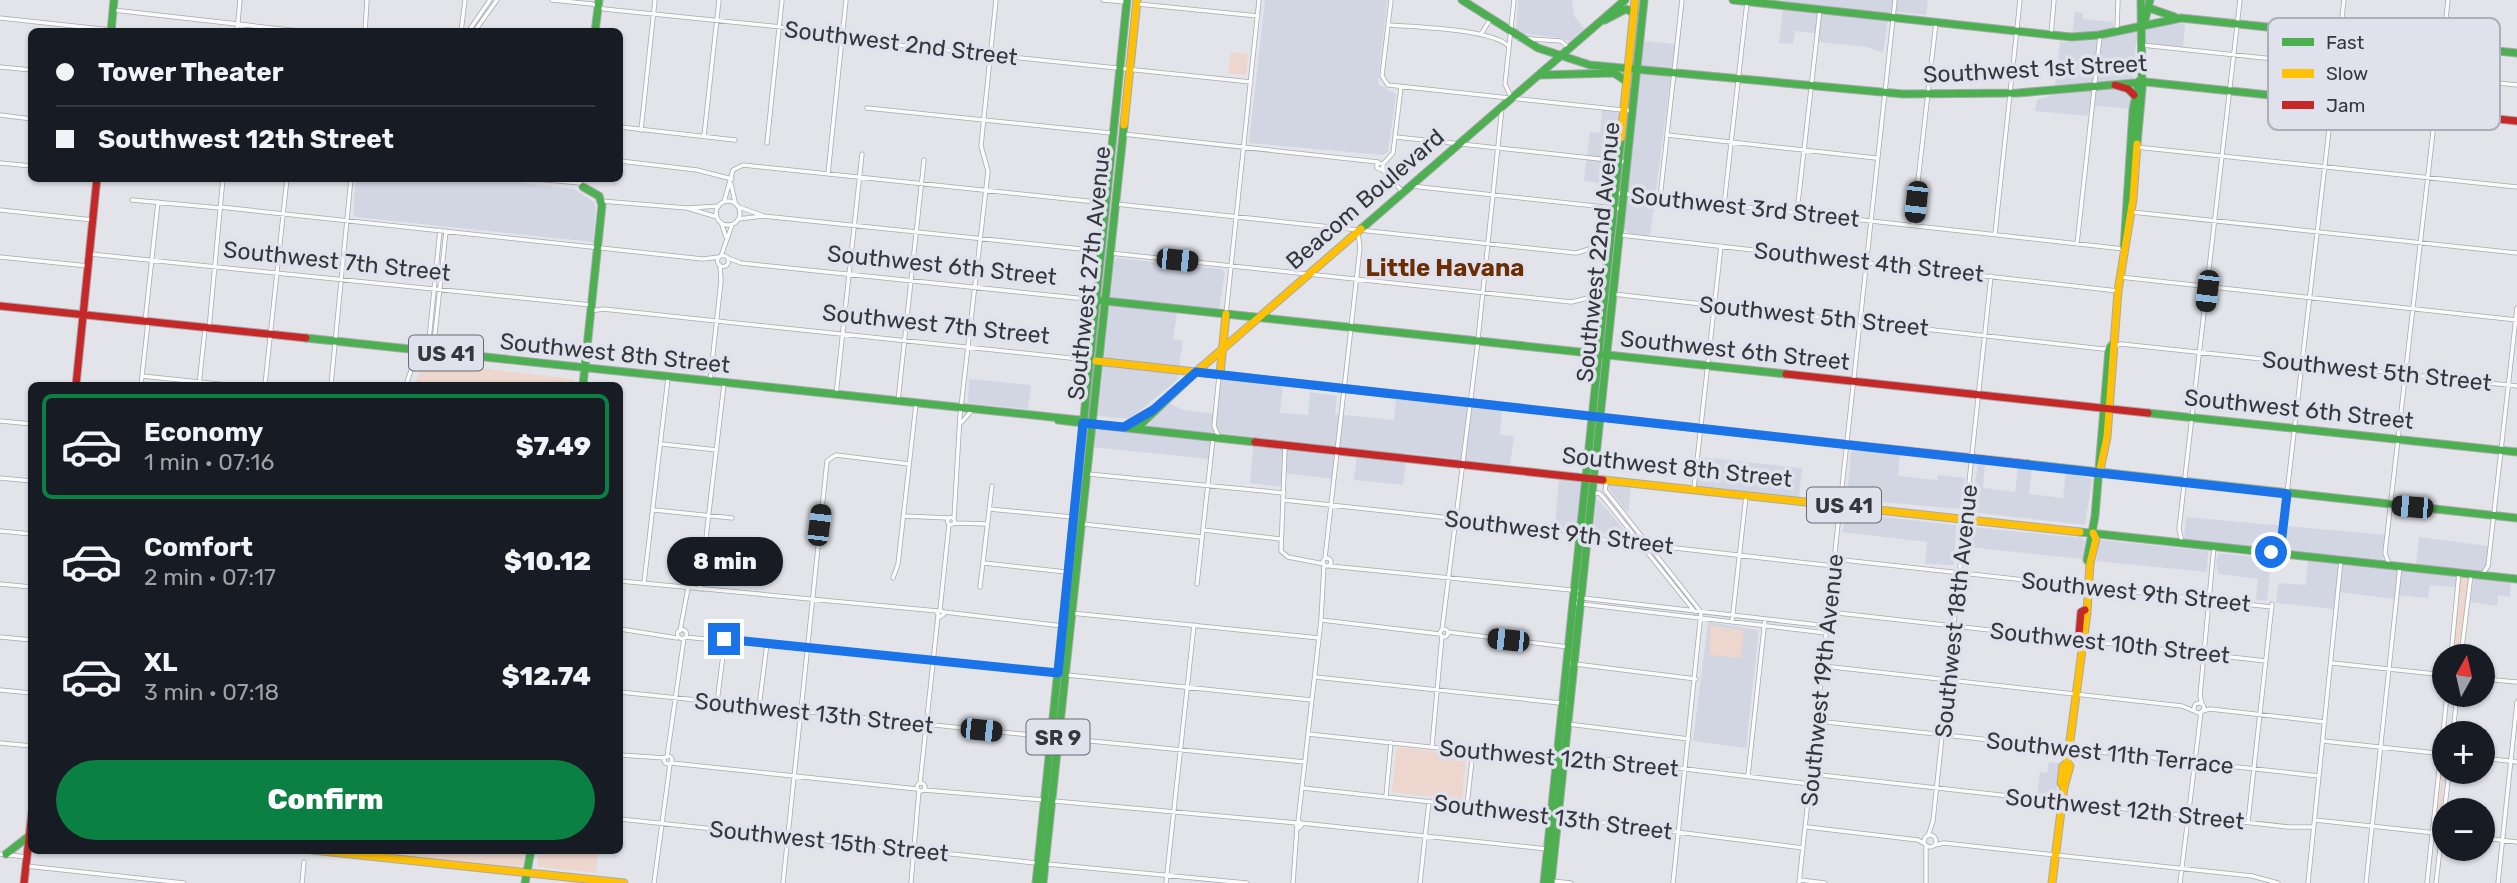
<!DOCTYPE html>
<html lang="en">
<head>
<meta charset="utf-8">
<style>
  body { margin:0; font-family:Rubik,sans-serif; background:#242831; color:#f1f3f6; height:100vh; display:flex; flex-direction:column; font-size:26px; white-space:nowrap }
  * { box-sizing:border-box; margin:0 }
  p { font-size:23px; color:#9ea1a6 }
  .icon { flex:none; width:38px; height:38px; fill:none; stroke:currentColor; stroke-width:2; stroke-linecap:round; stroke-linejoin:round }
  .map { position:relative; flex:1; overflow:hidden }
  .sheet { position:absolute; left:28px; top:382px; width:595px; height:472px; display:flex; flex-direction:column; background:#171b24; border-radius:10px; box-shadow:0 2px 5px #0004 }
  .sheet>* { flex:none }
  .hud { position:absolute; left:28px; top:28px; width:595px; height:154px; border-radius:10px; box-shadow:0 2px 5px #0004; display:grid; align-content:center; height:154px; padding:0 28px; background:#171b24 }
  .needle { width:46px; rotate:8deg }
  .buttons { position:absolute; left:2432px; top:644px; display:grid; gap:14px }
  .buttons a { display:grid; place-items:center; width:63px; height:63px; border-radius:50%; background:#171b24; box-shadow:0 2px 5px #0004; font-size:35px }
  .end { position:absolute; width:32px; height:32px; margin:-16px; border:9px solid #1a73e8; background:#fff; box-shadow:0 0 0 4px #fff }
  .from { border-radius:50% }
  .bubble { position:absolute; height:49px; border-radius:24px; background:#171b24; box-shadow:0 2px 5px #0004; font-size:23px; font-weight:800; line-height:49px; text-align:center }
  .car { position:absolute; width:21px; height:42px; margin:-21px -10px; border-radius:9px; box-shadow:0 0 5px 2px #0007; background:linear-gradient(#222 24%,#8ab4d8 0 40%,#222 0 76%,#8ab4d8 0 86%,#222 0) }
  .hud b { display:flex; align-items:center; gap:24px; height:66px; font-size:26px }
  .hud b+b { border-top:2px solid #363941 }
  .hud i { width:18px; height:18px; background:#f1f3f6 }
  ul { padding:12px 0 0; list-style:none }
  li { display:flex; align-items:center; gap:21px; height:105px; margin:0 14px 10px; padding:0 14px; border:4px solid transparent; border-radius:10px }
  li div { flex:1 }
  li b { display:block; font-size:26px }
  li em { font-style:normal; font-weight:800 }
  li.selected { border-color:#0b8043 }
  li>.icon { width:63px; height:63px; stroke-width:1.5 }
  .button { display:flex; gap:14px; margin-top:auto; padding:14px 28px }
  .button a { flex:1; height:80px; border-radius:42px; background:#0b8043; color:#fff; font-size:28px; font-weight:800; line-height:80px; text-align:center }
  .map>svg:first-child { display:block }
  .built { fill:#d2d6e2 }
  .green { fill:#edd6cd }
  .lines { fill:none; stroke-linecap:round; stroke-linejoin:round }
  .street-casing { stroke:#a7a9ad; stroke-width:5 }
  .fast-casing { stroke:#a7a9ad; stroke-width:9 }
  .slow-casing { stroke:#a7a9ad; stroke-width:9 }
  .jam-casing { stroke:#a7a9ad; stroke-width:9 }
  .street { stroke:#fbfbfc; stroke-width:3.5 }
  .fast { stroke:#4caf50; stroke-width:7 }
  .slow { stroke:#ffc107; stroke-width:7 }
  .jam { stroke:#c62828; stroke-width:7 }
  .route { stroke:#1a73e8; stroke-width:9 }
  .labels { text-anchor:middle; dominant-baseline:central; stroke-width:7; stroke-linejoin:round; paint-order:stroke }
  .shield { fill:#dfe2ed; stroke:#686a70; stroke-width:2 }
  .shield-label { font-size:21px; font-weight:bold; fill:#35373b }
  .street-label { font-size:23px; fill:#35373b; stroke:#dfe2ed }
  .neighbourhood-label { font-size:24px; font-weight:bold; fill:#6b2e04; stroke:#dfe2ed }
  .key { fill:#dfe2ed; stroke:#acafb8; stroke-width:2 }
  .key-label { font-size:19px; fill:#35373b }
</style>
</head>
<body>
<div class="map">
<svg width="2517" height="883" viewBox="0 0 2517 883">
  <rect width="100%" height="100%" fill="#e2e4ea"/>
  <path class="built" d="M 1265,0 L 1387,0 L 1378,84 L 1396,94 L 1388,152 L 1383,155 L 1249,143 Z
    M 1518,0 L 1572,0 L 1574,16 L 1585,29 L 1569,42 L 1563,38 L 1516,33 Z
    M 1775,0 L 1928,0 L 1926,15 L 1889,11 L 1883,53 L 1867,47 L 1819,42 L 1820,34 L 1795,31 L 1793,44 L 1779,43 L 1784,1 Z
    M 2075,12 L 2083,13 L 2083,19 L 2113,22 L 2115,35 L 2132,29 L 2185,23 L 2183,47 L 2136,43 L 2130,109 L 2090,105 L 2088,116 L 2035,111 L 2037,100 L 2054,94 L 2060,42 L 2071,42 Z
    M 1642,41 L 1675,44 L 1650,236 L 1631,234 L 1623,228 L 1627,186 L 1584,181 L 1590,132 L 1600,133 L 1602,110 L 1633,114 Z
    M 356,178 L 479,178 L 574,189 L 594,202 L 596,207 L 593,242 L 356,217 L 353,214 Z
    M 1117,258 L 1222,269 L 1225,273 L 1219,311 L 1178,307 L 1173,339 L 1183,341 L 1177,380 L 1130,419 L 1098,416 L 1114,262 Z
    M 1221,377 L 1283,383 L 1280,413 L 1308,415 L 1310,392 L 1337,396 L 1335,414 L 1394,420 L 1396,399 L 1502,410 L 1500,435 L 1514,436 L 1510,465 L 1407,453 L 1403,485 L 1354,480 L 1357,454 L 1336,452 L 1333,479 L 1284,473 L 1282,487 L 1250,483 L 1254,437 L 1211,432 L 1209,459 L 1092,447 L 1094,427 L 1142,432 L 1168,402 L 1183,410 L 1217,414 Z
    M 969,379 L 1031,385 L 1028,409 L 968,403 Z
    M 1854,449 L 1900,453 L 1898,476 L 1937,480 L 1938,475 L 1965,478 L 1961,509 L 1847,499 L 1851,452 Z
    M 1699,457 L 1802,468 L 1799,497 L 1697,486 Z
    M 1978,463 L 1985,463 L 1983,488 L 2015,492 L 2018,466 L 2032,468 L 2029,494 L 2063,498 L 2066,472 L 2092,479 L 2085,525 L 1971,512 Z
    M 1559,477 L 1584,481 L 1580,530 L 1555,527 Z
    M 1608,485 L 1631,487 L 1628,513 L 1608,488 Z
    M 1597,498 L 1626,532 L 1625,536 L 1593,532 Z
    M 1847,513 L 1956,525 L 1954,565 L 1925,564 L 1927,542 L 1842,532 Z
    M 2186,517 L 2386,535 L 2383,561 L 2184,539 Z
    M 1972,527 L 2082,538 L 2085,541 L 2083,559 L 1968,547 Z
    M 2419,537 L 2488,546 L 2486,567 L 2483,571 L 2458,568 L 2455,587 L 2430,585 L 2428,598 L 2396,595 L 2395,599 L 2337,592 L 2334,609 L 2276,603 L 2278,583 L 2306,585 L 2308,560 L 2415,572 Z
    M 2100,540 L 2208,551 L 2207,572 L 2096,561 Z
    M 2219,553 L 2271,559 L 2267,601 L 2256,600 L 2258,579 L 2218,574 L 2216,561 Z
    M 2474,578 L 2511,583 L 2510,597 L 2498,595 L 2497,606 L 2470,602 Z
    M 1708,622 L 1759,630 L 1746,748 L 1693,741 Z
    M 2049,762 L 2060,763 L 2056,793 L 2052,796 L 2037,794 L 2040,772 L 2047,773 Z"/>
  <path class="green" d="M 1231,52 L 1248,54 L 1246,75 L 1228,73 Z
    M 424,362 L 574,379 L 576,385 L 414,385 Z
    M 2460,577 L 2469,578 L 2460,656 L 2452,656 Z
    M 1710,625 L 1744,631 L 1741,658 L 1710,655 Z
    M 1397,747 L 1466,755 L 1462,800 L 1392,792 Z
    M 2445,760 L 2441,825 L 2438,828 L 2435,825 Z
    M 359,851 L 526,850 L 526,851 L 523,865 L 518,868 Z
    M 537,851 L 598,851 L 596,873 L 538,867 Z"/>
  <g class="lines">
    <g class="street-casing">
      <path id="street" d="M 552,0 L 592,4 L 604,9 L 859,35 L 888,44 L 1251,82
        M 1103,0 L 1125,2
        M 1391,0 L 1382,76 L 1388,85 L 1632,111
        M 1138,4 L 1258,16
        M 113,10 L 308,32
        M 0,18 L 111,30
        M 1390,25 C 1414,27 1496,29 1509,47
        M 2117,30 L 2118,0
        M 237,32 L 240,0
        M 365,32 L 367,0
        M 461,32 L 465,0
        M 468,32 L 490,0
        M 474,32 L 497,0
        M 1481,34 L 1490,20
        M 2051,35 L 2054,0
        M 1518,38 L 1561,41 L 1570,49
        M 2142,45 L 2517,85
        M 0,67 L 32,70
        M 1511,97 L 1505,84 L 1514,0
        M 867,108 L 1111,133
        M 0,115 L 32,119
        M 620,127 L 735,140
        M 641,130 L 655,0
        M 1123,134 L 1378,162
        M 1667,135 L 1876,158
        M 704,136 L 719,0
        M 1396,137 L 1627,162
        M 767,143 L 782,0
        M 2136,147 L 2517,187
        M 620,161 L 697,170 L 732,179
        M 0,163 L 32,166
        M 1383,164 L 1393,153 L 1401,87
        M 1383,170 L 1383,164 L 1377,163 L 1377,168 L 1383,170 L 1402,191
        M 828,174 L 846,0
        M 526,178 L 580,183
        M 731,184 L 735,202
        M 1411,186 L 1623,209
        M 1617,193 L 2124,249
        M 1660,198 L 1682,0
        M 132,200 L 220,208
        M 601,201 L 687,208 L 717,217
        M716 213a12 12 0 1 1 24 0a12 12 0 1 1-24 0Z
        M 724,202 L 733,170 L 743,165 L 1106,203
        M 1116,204 L 1576,253 L 1610,243
        M 1724,205 L 1747,2
        M 220,207 L 703,259 L 719,257
        M 739,207 L 761,215
        M 689,208 L 719,206
        M 0,210 L 93,220
        M 1797,212 L 1820,9
        M 2132,212 L 2517,253
        M 738,219 L 763,216 L 1101,251
        M 721,222 L 726,237
        M 1913,225 L 1936,22
        M 1995,234 L 2020,0
        M 1620,235 L 2118,291
        M 2077,244 L 2100,36
        M 1110,253 L 1571,302 L 1605,294
        M 90,254 L 591,305
        M717.5 261a5.5 5.5 0 1 1 11 0a5.5 5.5 0 1 1-11 0Z
        M 721,256 L 732,225
        M 0,257 L 88,266
        M 728,258 L 741,263 L 1096,300
        M 2120,277 L 2517,320
        M 1613,294 L 2103,349 L 2121,344 L 2517,386
        M 591,311 L 603,309 L 1089,360
        M 1226,314 L 1259,0
        M 145,322 L 158,202
        M 209,329 L 223,178
        M 428,350 L 440,230
        M 433,352 L 446,231
        M 142,376 L 228,385
        M 710,381 L 721,281 L 720,265
        M 141,385 L 148,322
        M 199,385 L 205,329
        M 265,385 L 287,178
        M 331,385 L 351,178
        M 406,385 L 418,350
        M 836,395 L 862,154
        M 898,401 L 924,160
        M 0,421 L 32,424
        M 962,422 L 972,410
        M 1219,437 L 1214,426 L 1219,376
        M 662,444 L 717,450
        M 1285,447 L 1281,551 L 1288,557 L 1324,564
        M 1088,474 L 1284,493
        M 0,478 L 32,481
        M 1607,480 L 1605,490 L 1701,612 L 1673,883
        M 1694,488 L 1721,246
        M 1592,494 L 1599,493 L 1604,498 L 1695,612
        M 1284,500 L 1571,531 L 1596,539 L 1834,566
        M 989,509 L 1072,517
        M 654,510 L 732,518
        M 903,516 L 949,518
        M947.5 521a3.5 3.5 0 1 1 7 0a3.5 3.5 0 1 1-7 0Z
        M 954,518 L 960,416 L 988,171 L 981,146 L 996,0
        M 954,523 L 987,524
        M 1083,524 L 1202,537
        M 1203,530 L 1280,539
        M 0,531 L 32,534
        M 2182,542 L 2179,529 L 2240,0
        M 2277,552 L 2281,545 L 2344,0
        M1323 562a4 4 0 1 1 8 0a4 4 0 1 1-8 0Z
        M 1325,558 L 1360,248 L 1358,232
        M 1834,559 L 2272,607
        M 984,563 L 1066,572
        M 2389,564 L 2385,553 L 2448,0
        M 1330,566 L 1581,591
        M 2482,575 L 2488,566 L 2517,308
        M 893,578 L 898,564 L 916,404
        M 620,581 L 938,611
        M 644,583 L 668,378
        M 0,584 L 32,587
        M 1197,584 L 1213,438
        M 980,587 L 992,486
        M 700,589 L 724,384
        M 1574,597 L 1827,626
        M 1573,603 L 1826,633
        M 940,610 L 949,524
        M 941,610 L 944,614 L 940,617 L 937,613 Z
        M 944,612 L 1063,626
        M 1829,612 L 2266,661
        M 1071,613 L 1319,638
        M 1321,620 L 1440,634
        M 1732,622 L 1746,496
        M 620,629 L 677,638
        M1440 633a4 4 0 1 1 8 0a4 4 0 1 1-8 0Z
        M677.5 634a4.5 4.5 0 1 1 9 0a4.5 4.5 0 1 1-9 0Z
        M 1442,630 L 1477,349 L 1502,107
        M 680,631 L 688,588
        M 1448,632 L 1568,647
        M 0,637 L 32,640
        M 685,637 L 1056,673
        M 2451,656 L 2459,572
        M 2461,656 L 2471,575
        M 1567,663 L 1696,679
        M 2332,663 L 2445,675
        M 1823,666 L 2182,706 L 2194,711
        M 1067,675 L 1312,700
        M 1315,677 L 1570,704
        M 2483,679 L 2517,682
        M 0,690 L 32,693
        M 620,692 L 1049,737
        M2194 708a5 5 0 1 1 10 0a5 5 0 1 1-10 0Z
        M 717,703 L 725,639
        M 2202,704 L 2200,696 L 2214,546
        M 759,707 L 767,643
        M 2202,711 L 2210,709 L 2325,722
        M 1817,721 L 2319,776
        M 1568,724 L 1689,739
        M 2453,733 L 2457,695
        M 1308,734 L 1551,760 L 1570,755 L 1810,784
        M 1060,738 L 1305,762
        M 2323,741 L 2445,754
        M 0,743 L 32,746
        M 1432,746 L 1442,636
        M 620,755 L 665,758
        M664 760a4 4 0 1 1 8 0a4 4 0 1 1-8 0Z
        M 667,757 L 684,638
        M 2483,758 L 2517,762
        M 671,763 L 917,789
        M 1811,774 L 2289,827 L 2314,827
        M 1748,776 L 1765,619
        M917 787a4 4 0 1 1 8 0a4 4 0 1 1-8 0Z
        M 920,783 L 938,616
        M 1303,788 L 1551,815
        M 924,790 L 1044,800
        M 1386,796 L 1391,742
        M 1054,801 L 1297,823
        M 1467,805 L 1473,751
        M 1558,817 L 1803,848
        M 620,819 L 1036,863
        M 2315,820 L 2445,834
        M 1298,822 L 1321,620 L 1324,565
        M 1300,822 L 1302,825 L 1299,828 L 1296,825 Z
        M 2248,822 L 2272,604
        M 1301,823 L 1547,849
        M 1807,827 L 1918,840 L 1925,844
        M1924 841a6 6 0 1 1 12 0a6 6 0 1 1-12 0Z
        M 1928,836 L 1933,821 L 1991,276
        M 2483,838 L 2517,842
        M 1935,845 L 1944,843 L 2252,876 L 2278,883
        M 0,854 L 27,857
        M 1047,864 L 1247,883
        M 26,866 L 184,883
        M 1800,880 L 1825,883
        M 1552,881 L 1571,883
        M 302,883 L 304,862
        M 654,883 L 670,764
        M 783,883 L 827,461 L 836,455 L 909,464
        M 911,883 L 919,790
        M 1166,883 L 1194,625
        M 1293,883 L 1297,827
        M 1420,883 L 1429,801
        M 1799,883 L 1895,0
        M 1926,883 L 1926,845
        M 2180,883 L 2201,712
        M 2308,883 L 2341,560
        M 2366,883 L 2400,566
        M 2427,883 L 2447,695
        M 2436,883 L 2449,772
        M 2498,883 L 2517,702"/>
    </g>
    <g class="fast-casing">
      <path id="fast" d="M 1462,0 L 1538,48 L 1590,65 L 1903,94 L 2018,93 L 2146,82 L 2336,102
        M 1733,0 L 2071,37 L 2099,35 L 2181,18 L 2517,53
        M 2149,8 L 2175,17
        M 1605,20 L 1626,9 L 1634,13
        M 2144,24 L 2150,0
        M 111,32 L 114,0
        M 595,32 L 599,0
        M 1540,75 L 1614,73 L 1626,81
        M 2137,144 L 2142,89 L 2141,0
        M 583,187 L 599,196 L 602,205 L 583,385
        M 1361,229 L 1625,0
        M 2124,248 L 2133,110 L 2139,81
        M 1096,300 L 1786,374
        M 306,338 L 1079,420 L 1099,425 L 1255,442
        M 2148,413 L 2517,452
        M 1058,420 L 1083,423
        M 1136,429 L 1196,372 L 1753,434
        M 2028,464 L 2517,518
        M 2080,532 L 2517,579
        M 2090,563 L 2087,560 L 2095,516 L 2109,349 L 2112,345
        M 6,854 L 29,836
        M 525,883 L 531,850
        M 1036,883 L 1127,0
        M 1043,883 L 1124,125
        M 1544,883 L 1621,138
        M 1551,883 L 1644,0"/>
    </g>
    <g class="slow-casing">
      <path id="slow" d="M 1124,125 L 1137,0
        M 1621,138 L 1635,0
        M 1096,361 L 1196,372 L 1361,229
        M 1220,374 L 1226,314
        M 1126,426 L 1153,410
        M 2099,474 L 2107,437 L 2118,291 L 2133,199 L 2137,144
        M 1603,480 L 2080,532
        M 2064,787 L 2070,766 L 2067,763 L 2087,613 L 2090,563 L 2096,539 L 2093,533
        M 312,850 L 624,883
        M 2052,883 L 2064,787 L 2061,783 L 2063,766 L 2067,763"/>
    </g>
    <g class="jam-casing">
      <path id="jam" d="M 2115,85 L 2128,89 L 2134,95
        M 2336,102 L 2517,121
        M 0,306 L 306,338
        M 1786,374 L 2148,413
        M 76,385 L 97,178
        M 1753,434 L 2028,464
        M 1255,442 L 1603,480
        M 2082,640 L 2079,635 L 2081,612 L 2085,610
        M 24,883 L 32,812"/>
    </g>
    <use href="#street" class="street"/>
    <use href="#fast" class="fast"/>
    <use href="#slow" class="slow"/>
    <use href="#jam" class="jam"/>
  </g>
  <g class="lines">
    <path class="route" d="M 724,639 L 1058,673 L 1083,423 L 1124,427 L 1153,410 L 1196,372 L 2287,494 L 2281,545 L 2277,552 L 2271,552"/>
  </g>
  <g class="labels">
    <g class="shield">
      <rect x="409" y="335.5" width="74" height="35" rx="5"/>
      <rect x="1807" y="487.5" width="74" height="35" rx="5"/>
      <rect x="1026.5" y="719.5" width="63" height="35" rx="5"/>
    </g>
    <g class="shield-label">
      <text x="446" y="353">US 41</text>
      <text x="1844" y="505">US 41</text>
      <text x="1058" y="737">SR 9</text>
    </g>
    <g class="street-label">
      <text transform="translate(901 43) rotate(7)">Southwest 2nd Street</text>
      <text transform="translate(2035 69) rotate(-3)">Southwest 1st Street</text>
      <text transform="translate(1365 199) rotate(-41)">Beacom Boulevard</text>
      <text transform="translate(1745 207) rotate(6)">Southwest 3rd Street</text>
      <text transform="translate(1598 252) rotate(-84)">Southwest 22nd Avenue</text>
      <text transform="translate(337 261) rotate(6)">Southwest 7th Street</text>
      <text transform="translate(1869 262) rotate(6)">Southwest 4th Street</text>
      <text transform="translate(942 265) rotate(6)">Southwest 6th Street</text>
      <text transform="translate(1089 273) rotate(-84)">Southwest 27th Avenue</text>
      <text transform="translate(1814 316) rotate(6)">Southwest 5th Street</text>
      <text transform="translate(936 324) rotate(6)">Southwest 7th Street</text>
      <text transform="translate(1735 350) rotate(6)">Southwest 6th Street</text>
      <text transform="translate(615 353) rotate(6)">Southwest 8th Street</text>
      <text transform="translate(2377 371) rotate(6)">Southwest 5th Street</text>
      <text transform="translate(2299 409) rotate(6)">Southwest 6th Street</text>
      <text transform="translate(1677 467) rotate(6)">Southwest 8th Street</text>
      <text transform="translate(1559 532) rotate(7)">Southwest 9th Street</text>
      <text transform="translate(2136 592) rotate(6)">Southwest 9th Street</text>
      <text transform="translate(1956 611) rotate(-84)">Southwest 18th Avenue</text>
      <text transform="translate(2110 643) rotate(6)">Southwest 10th Street</text>
      <text transform="translate(1822 680) rotate(-84)">Southwest 19th Avenue</text>
      <text transform="translate(814 713) rotate(6)">Southwest 13th Street</text>
      <text transform="translate(2110 753) rotate(6)">Southwest 11th Terrace</text>
      <text transform="translate(1559 758) rotate(5)">Southwest 12th Street</text>
      <text transform="translate(2125 809) rotate(6)">Southwest 12th Street</text>
      <text transform="translate(1553 817) rotate(7)">Southwest 13th Street</text>
      <text transform="translate(829 841) rotate(6)">Southwest 15th Street</text>
    </g>
    <g class="neighbourhood-label">
      <text x="1445" y="268">Little Havana</text>
    </g>
  </g>
  <rect x="2268" y="18" width="232" height="112" rx="10" class="key"/>
  <rect x="2282" y="38" width="32" height="8" fill="#4caf50"/>
  <rect x="2282" y="69" width="32" height="9" fill="#ffc107"/>
  <rect x="2282" y="101" width="32" height="8" fill="#c62828"/>
  <g class="key-label">
    <text x="2326" y="49">Fast</text>
    <text x="2326" y="80">Slow</text>
    <text x="2326" y="112">Jam</text>
  </g>
</svg>
<div class="buttons">
<a><svg class="needle" viewBox="-14 -14 28 28"><path d="M0-13l5 13h-10z" fill="#e53935"/><path d="M0 13l5-13h-10z" fill="#9ea1a6"/></svg></a>
<a>+</a>
<a>−</a>
</div>
<i class="end from" style="left:2271px;top:552px"></i>
<i class="end" style="left:724px;top:639px"></i>
<div class="bubble" style="left:667px;top:537px;width:116px">8 min</div>
<i class="car" style="left:1916px;top:202px;rotate:186deg"></i>
<i class="car" style="left:1177px;top:260px;rotate:96deg"></i>
<i class="car" style="left:2207px;top:291px;rotate:187deg"></i>
<i class="car" style="left:2412px;top:507px;rotate:275deg"></i>
<i class="car" style="left:819px;top:525px;rotate:7deg"></i>
<i class="car" style="left:1508px;top:640px;rotate:276deg"></i>
<i class="car" style="left:981px;top:730px;rotate:96deg"></i>
<div class="hud">
<b><i class="from"></i>Tower Theater</b>
<b><i></i>Southwest 12th Street</b>
</div>
<section class="sheet">
<ul>
<li class="selected"><svg class="icon" aria-label="car" viewBox="0 0 24 24"><path d="M5 17H2v-5l4-1 3-4h7l3 4 3 1v5h-3M9 17h6M6 11h13"/><circle cx="7" cy="17" r="2"/><circle cx="17" cy="17" r="2"/></svg><div><b>Economy</b><p>1 min · 07:16</p></div><em>$7.49</em></li>
<li><svg class="icon" aria-label="car" viewBox="0 0 24 24"><path d="M5 17H2v-5l4-1 3-4h7l3 4 3 1v5h-3M9 17h6M6 11h13"/><circle cx="7" cy="17" r="2"/><circle cx="17" cy="17" r="2"/></svg><div><b>Comfort</b><p>2 min · 07:17</p></div><em>$10.12</em></li>
<li><svg class="icon" aria-label="car" viewBox="0 0 24 24"><path d="M5 17H2v-5l4-1 3-4h7l3 4 3 1v5h-3M9 17h6M6 11h13"/><circle cx="7" cy="17" r="2"/><circle cx="17" cy="17" r="2"/></svg><div><b>XL</b><p>3 min · 07:18</p></div><em>$12.74</em></li>
</ul>
<div class="button"><a>Confirm</a></div>
</section>
</div>
</body>
</html>
